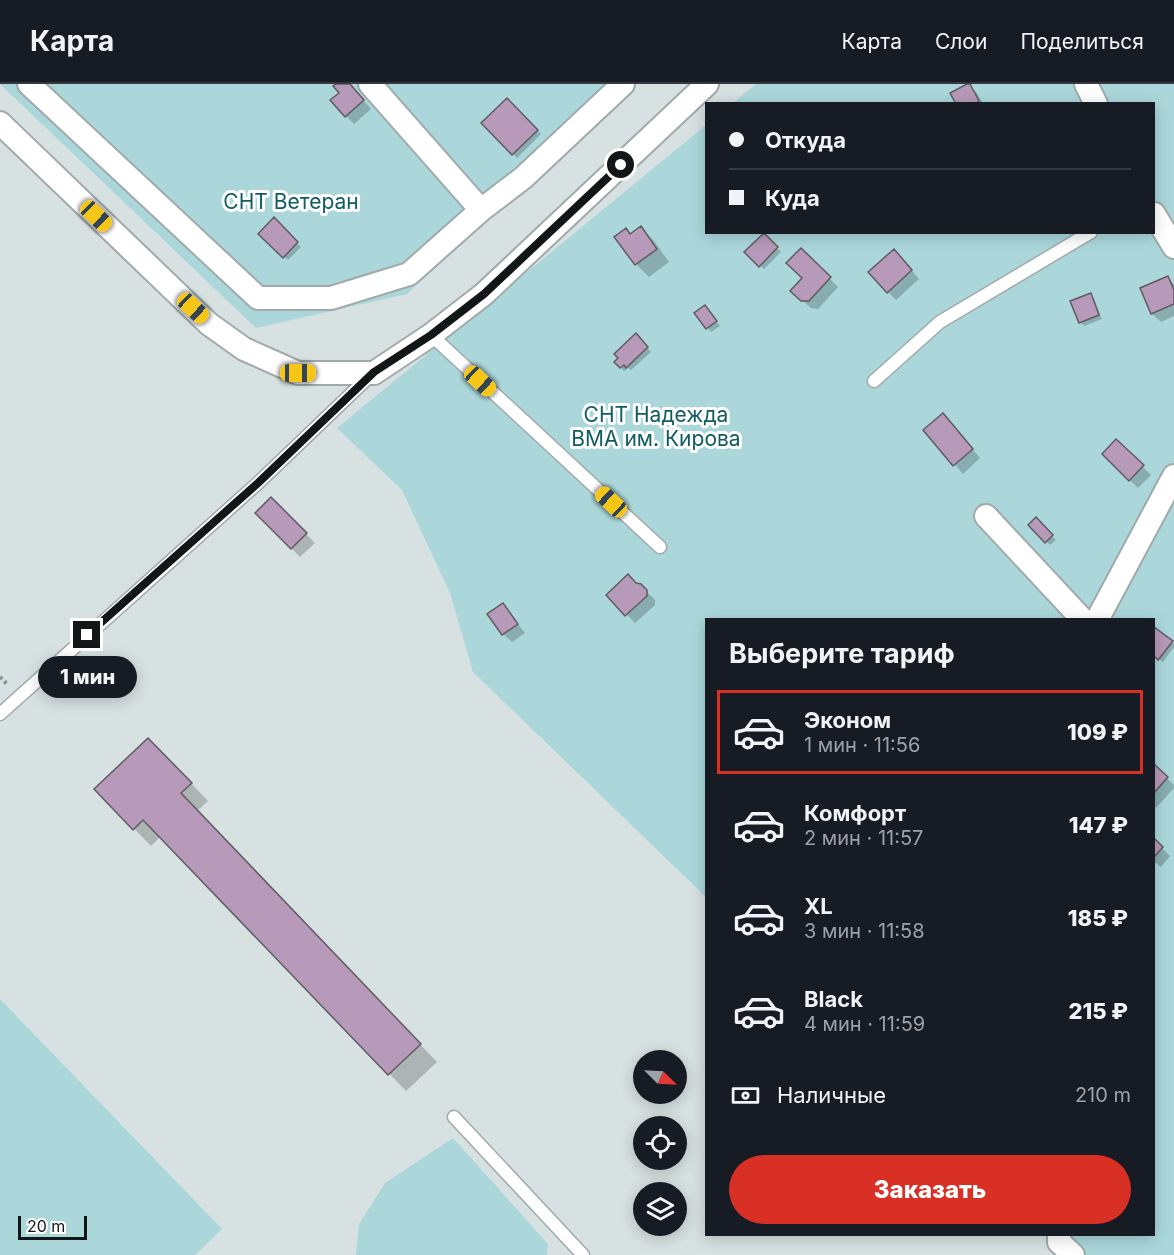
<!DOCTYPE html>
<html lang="ru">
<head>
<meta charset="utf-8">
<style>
  body { margin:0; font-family:Inter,sans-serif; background:#20242c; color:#f1f3f6; height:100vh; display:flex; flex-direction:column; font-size:22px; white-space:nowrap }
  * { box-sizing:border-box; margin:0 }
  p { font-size:20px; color:#9ea1a6 }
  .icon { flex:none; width:33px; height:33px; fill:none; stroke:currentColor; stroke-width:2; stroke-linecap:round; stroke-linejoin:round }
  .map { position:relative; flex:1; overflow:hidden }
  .drawer { position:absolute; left:705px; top:534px; width:450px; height:618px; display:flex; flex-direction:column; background:#171b24; border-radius:0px; box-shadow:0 3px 15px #0003 }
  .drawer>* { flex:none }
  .guide { position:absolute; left:705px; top:18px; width:450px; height:132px; border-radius:0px; box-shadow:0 3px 15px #0003; display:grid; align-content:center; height:132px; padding:0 24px; background:#171b24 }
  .needle { width:39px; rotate:114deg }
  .controls { position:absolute; left:633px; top:966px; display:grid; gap:12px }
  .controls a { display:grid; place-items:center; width:54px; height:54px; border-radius:50%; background:#171b24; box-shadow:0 3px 15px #0003; font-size:30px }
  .scale { position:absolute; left:18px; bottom:15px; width:69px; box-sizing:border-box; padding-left:6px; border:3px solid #131617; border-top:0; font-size:16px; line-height:21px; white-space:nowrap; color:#131617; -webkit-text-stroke:4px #fff; paint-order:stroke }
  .end { position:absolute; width:27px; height:27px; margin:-14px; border:8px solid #131617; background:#fff; box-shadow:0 0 0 3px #fff }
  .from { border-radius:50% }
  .bubble { position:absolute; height:42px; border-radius:21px; background:#171b24; box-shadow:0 3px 15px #0003; font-size:20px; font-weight:800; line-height:42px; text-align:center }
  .car { position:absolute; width:18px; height:36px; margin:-18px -9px; border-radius:8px; box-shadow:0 0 4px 2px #0007; background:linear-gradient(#f5c518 24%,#345 0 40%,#f5c518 0 76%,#345 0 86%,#f5c518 0) }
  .guide b { display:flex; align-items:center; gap:21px; height:57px; font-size:22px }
  .guide b+b { border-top:2px solid #363941 }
  .guide i { width:15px; height:15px; background:#f1f3f6 }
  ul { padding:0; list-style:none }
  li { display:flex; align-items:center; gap:18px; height:84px; margin:0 12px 9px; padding:0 12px; border:3px solid transparent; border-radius:0px }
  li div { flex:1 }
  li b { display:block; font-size:22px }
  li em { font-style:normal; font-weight:800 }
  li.current { border-color:#d93025 }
  li>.icon { width:54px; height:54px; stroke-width:1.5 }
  h2 { padding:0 24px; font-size:27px; line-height:72px }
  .pay { display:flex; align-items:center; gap:15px; height:66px; padding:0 24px; font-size:22px }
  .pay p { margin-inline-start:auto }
  .primary-button { display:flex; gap:12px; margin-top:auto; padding:12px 24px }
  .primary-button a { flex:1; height:69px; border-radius:36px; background:#d93025; color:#fff; font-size:24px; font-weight:800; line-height:69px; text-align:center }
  header { display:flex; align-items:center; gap:36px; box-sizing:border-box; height:84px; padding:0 30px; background:#171b24; border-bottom:2px solid #363941 }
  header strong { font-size:28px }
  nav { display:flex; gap:33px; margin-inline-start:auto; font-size:21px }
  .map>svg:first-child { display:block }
  .green { fill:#abd7db }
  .shadow { fill:#0003 }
  .building { fill:#b79ab9; stroke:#605b60; stroke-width:1.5 }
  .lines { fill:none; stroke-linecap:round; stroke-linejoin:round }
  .service-casing { stroke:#a0aaaa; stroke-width:15 }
  .minor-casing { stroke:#a0aaaa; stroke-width:26 }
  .path { stroke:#8c9394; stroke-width:4; stroke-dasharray:3 3; stroke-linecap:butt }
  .service { stroke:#fff; stroke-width:12 }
  .minor { stroke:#fff; stroke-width:22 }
  .route { stroke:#131617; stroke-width:8 }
  .labels { text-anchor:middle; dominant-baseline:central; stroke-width:6; stroke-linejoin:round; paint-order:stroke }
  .park-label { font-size:21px; fill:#115c62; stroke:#fff }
</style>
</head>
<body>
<header>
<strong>Карта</strong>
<nav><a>Карта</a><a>Слои</a><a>Поделиться</a></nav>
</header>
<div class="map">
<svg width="1174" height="1171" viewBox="0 0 1174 1171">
  <rect width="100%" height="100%" fill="#d7e1e2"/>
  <path class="green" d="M 0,0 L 634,0 L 407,210 L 256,244 Z
    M 756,0 L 1174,0 L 1174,1171 L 1077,1171 L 1056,1151 L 1154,1150 L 1154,536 L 706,536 L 706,813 L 473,588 L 450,509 L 402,406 L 337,344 L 706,41 L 706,148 L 1154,148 L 1154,20 L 733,19 Z
    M 0,915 L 222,1145 L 195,1171 L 0,1171 Z
    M 453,1054 L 548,1160 L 547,1171 L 356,1171 L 359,1140 L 385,1099 Z"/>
  <path class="shadow" d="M 338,0 L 349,0 L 371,25 L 354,40 L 346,32 Z
    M 969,1 L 977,9 L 983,20 L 958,20 Z
    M 507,16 L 541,50 L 517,74 L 483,39 Z
    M 274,136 L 301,163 L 288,176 L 260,149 Z
    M 641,144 L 654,157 L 669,178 L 649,193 L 636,180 L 631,151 Z
    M 764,151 L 781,168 L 764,185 L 746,168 Z
    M 801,166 L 838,203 L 818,225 L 811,224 L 792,207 L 804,194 Z
    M 902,175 L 919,195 L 896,216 L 888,208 Z
    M 1168,194 L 1174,200 L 1174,232 L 1161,238 L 1152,230 L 1142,205 Z
    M 1090,211 L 1094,215 L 1102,235 L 1084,242 L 1080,238 Z
    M 705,222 L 720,242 L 711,248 L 696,229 Z
    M 636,251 L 651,268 L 631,286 L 628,284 L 624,287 L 621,283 Z
    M 943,331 L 980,374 L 963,390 L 925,346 Z
    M 1116,357 L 1151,391 L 1138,404 L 1104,370 Z
    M 271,415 L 315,459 L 300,473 L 257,429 Z
    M 1036,435 L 1056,456 L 1050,461 L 1030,441 Z
    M 636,501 L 640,501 L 655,516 L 655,521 L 635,539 L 608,511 Z
    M 503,521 L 525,549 L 512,558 L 503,550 Z
    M 1154,545 L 1174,560 L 1174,563 L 1163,578 L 1154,571 Z
    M 166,673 L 208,717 L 197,727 L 437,978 L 406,1007 L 161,752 L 151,762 L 96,705 Z
    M 1154,682 L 1174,701 L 1174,704 L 1156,724 L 1154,722 Z
    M 1154,756 L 1170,772 L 1161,783 L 1156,779 L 1154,780 Z"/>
  <path class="building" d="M 336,0 L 350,0 L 364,16 L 345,33 L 330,16 L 339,9 L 333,2 Z
    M 967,0 L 970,0 L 979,17 L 975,20 L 956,20 L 950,9 Z
    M 507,14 L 538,46 L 512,71 L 481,39 Z
    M 274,133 L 298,158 L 283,174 L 258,150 Z
    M 641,142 L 657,165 L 635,181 L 614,153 L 626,144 L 630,150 Z
    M 764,149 L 778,163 L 759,183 L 744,168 Z
    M 801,164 L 831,193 L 809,217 L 801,217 L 790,207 L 802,194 L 786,179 Z
    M 894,165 L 912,186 L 887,209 L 868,188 Z
    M 1168,192 L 1174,206 L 1174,220 L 1151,230 L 1140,204 Z
    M 1091,209 L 1099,231 L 1079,239 L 1070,217 Z
    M 705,221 L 717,237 L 706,245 L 694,229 Z
    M 636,249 L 648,263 L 626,284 L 624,281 L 620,284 L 614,278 L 618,274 L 614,270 Z
    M 943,329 L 973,365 L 953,382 L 923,346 Z
    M 1116,355 L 1144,381 L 1129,397 L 1102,370 Z
    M 271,413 L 307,449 L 291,465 L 255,429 Z
    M 1036,433 L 1053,451 L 1045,459 L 1028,441 Z
    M 628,490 L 636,499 L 641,500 L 647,506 L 647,512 L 625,532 L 606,511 Z
    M 503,519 L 518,540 L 502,551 L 487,530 Z
    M 1154,543 L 1173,557 L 1158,576 L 1154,572 Z
    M 148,654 L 192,699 L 181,709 L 421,960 L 388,991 L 143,736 L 133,746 L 94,705 Z
    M 1154,680 L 1168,693 L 1154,709 Z
    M 1154,754 L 1163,763 L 1154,773 Z"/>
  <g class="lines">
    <g class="service-casing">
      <path id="service" d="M 431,251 L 660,463
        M 874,297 L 940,238 L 1091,148
        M 0,630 L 258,399 L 373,289
        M 454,1033 L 583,1171"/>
    </g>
    <g class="minor-casing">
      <path id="minor" d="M 29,0 L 258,214 L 331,214 L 409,190 L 481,126 L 523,94 L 623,0
        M 370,0 L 481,126
        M 1086,0 L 1096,20
        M 0,39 L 209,240 L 244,265 L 298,289 L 374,289 L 431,251 L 484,210 L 707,0
        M 1154,130 L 1174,163
        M 986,432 L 1083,536
        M 1097,536 L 1174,392
        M 1059,1150 L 1059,1158 L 1073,1171"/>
    </g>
    <path class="path" d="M 0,593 L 8,601"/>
    <use href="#service" class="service"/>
    <use href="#minor" class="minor"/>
  </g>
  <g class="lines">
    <path class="route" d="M 87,551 L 258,399 L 374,288 L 431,251 L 484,210 L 621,81"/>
  </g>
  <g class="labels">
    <g class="park-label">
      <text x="291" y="117">СНТ Ветеран</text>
      <text x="656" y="330">СНТ Надежда<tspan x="656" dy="24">ВМА им. Кирова</tspan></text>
    </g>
  </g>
</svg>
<div class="controls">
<a><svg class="needle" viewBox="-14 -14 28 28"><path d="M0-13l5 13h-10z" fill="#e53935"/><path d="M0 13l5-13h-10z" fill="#9ea1a6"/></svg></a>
<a><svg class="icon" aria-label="locate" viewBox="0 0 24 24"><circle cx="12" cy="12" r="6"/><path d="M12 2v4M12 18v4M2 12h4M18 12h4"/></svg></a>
<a><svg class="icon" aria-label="layers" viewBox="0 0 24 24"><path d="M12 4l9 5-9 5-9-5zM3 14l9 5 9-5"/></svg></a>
</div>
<div class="scale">20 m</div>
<i class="end from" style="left:621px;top:81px"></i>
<i class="end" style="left:87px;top:551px"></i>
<div class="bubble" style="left:38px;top:572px;width:99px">1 мин</div>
<i class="car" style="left:96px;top:132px;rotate:134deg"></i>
<i class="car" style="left:193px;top:224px;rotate:133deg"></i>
<i class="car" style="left:298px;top:289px;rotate:90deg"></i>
<i class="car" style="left:480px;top:297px;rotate:133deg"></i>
<i class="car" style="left:611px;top:418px;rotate:313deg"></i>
<div class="guide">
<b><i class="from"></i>Откуда</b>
<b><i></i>Куда</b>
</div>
<section class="drawer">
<h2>Выберите тариф</h2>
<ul>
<li class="current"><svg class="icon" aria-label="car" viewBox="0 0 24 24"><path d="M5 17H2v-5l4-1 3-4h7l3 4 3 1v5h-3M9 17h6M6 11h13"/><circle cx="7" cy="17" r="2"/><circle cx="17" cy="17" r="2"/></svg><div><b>Эконом</b><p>1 мин · 11:56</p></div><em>109 ₽</em></li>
<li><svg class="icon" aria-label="car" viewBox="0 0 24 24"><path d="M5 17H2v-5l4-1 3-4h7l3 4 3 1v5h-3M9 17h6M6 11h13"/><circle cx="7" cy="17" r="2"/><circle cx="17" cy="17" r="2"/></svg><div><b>Комфорт</b><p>2 мин · 11:57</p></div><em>147 ₽</em></li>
<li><svg class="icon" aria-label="car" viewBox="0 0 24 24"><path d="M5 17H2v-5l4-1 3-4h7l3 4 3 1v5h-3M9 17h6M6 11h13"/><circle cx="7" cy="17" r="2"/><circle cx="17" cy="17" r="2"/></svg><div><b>XL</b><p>3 мин · 11:58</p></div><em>185 ₽</em></li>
<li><svg class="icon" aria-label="car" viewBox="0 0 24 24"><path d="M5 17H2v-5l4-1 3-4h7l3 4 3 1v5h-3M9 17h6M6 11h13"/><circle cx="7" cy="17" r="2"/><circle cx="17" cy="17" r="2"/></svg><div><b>Black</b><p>4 мин · 11:59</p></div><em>215 ₽</em></li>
</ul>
<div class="pay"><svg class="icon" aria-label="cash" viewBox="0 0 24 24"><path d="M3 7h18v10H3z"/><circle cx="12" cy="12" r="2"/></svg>Наличные<p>210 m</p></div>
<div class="primary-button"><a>Заказать</a></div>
</section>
</div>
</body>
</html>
